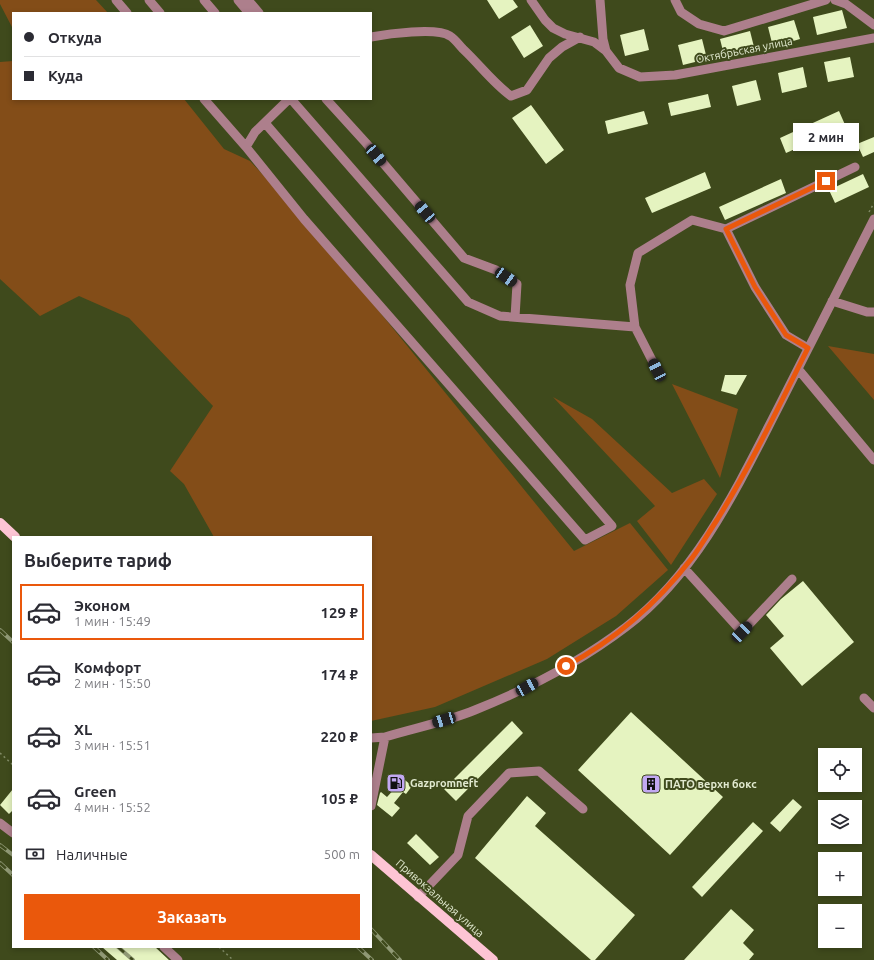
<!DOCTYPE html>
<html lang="ru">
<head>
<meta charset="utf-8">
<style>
  body { margin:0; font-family:Ubuntu,sans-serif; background:#f2f2f3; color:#2b2b33; height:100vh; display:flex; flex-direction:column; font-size:15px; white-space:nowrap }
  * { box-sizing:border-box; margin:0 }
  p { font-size:13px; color:#7c7c81 }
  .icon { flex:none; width:22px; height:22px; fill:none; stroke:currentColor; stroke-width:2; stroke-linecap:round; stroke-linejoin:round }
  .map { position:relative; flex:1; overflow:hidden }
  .details { position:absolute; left:12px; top:536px; width:360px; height:412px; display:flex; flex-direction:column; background:#fff; border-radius:0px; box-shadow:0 2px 6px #0003 }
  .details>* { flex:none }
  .top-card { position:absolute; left:12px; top:12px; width:360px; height:88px; border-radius:0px; box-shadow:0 2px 6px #0003; display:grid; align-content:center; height:88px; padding:0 12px; background:#fff }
  .controls { position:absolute; left:818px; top:748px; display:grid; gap:8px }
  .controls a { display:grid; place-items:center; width:44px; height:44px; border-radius:0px; background:#fff; box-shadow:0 2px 6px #0003; font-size:20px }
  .end { position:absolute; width:18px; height:18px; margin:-9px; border:5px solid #ea580c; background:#fff; box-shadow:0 0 0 2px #fff }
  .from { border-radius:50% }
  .bubble { position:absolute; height:28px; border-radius:0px; background:#fff; box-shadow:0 2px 6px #0003; font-size:13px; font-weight:600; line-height:28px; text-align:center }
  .car { position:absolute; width:12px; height:24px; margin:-12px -6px; border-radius:5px; box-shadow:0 0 3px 1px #0007; background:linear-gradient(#222 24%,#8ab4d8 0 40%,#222 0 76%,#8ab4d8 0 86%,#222 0) }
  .top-card b { display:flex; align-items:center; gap:14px; height:38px; font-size:15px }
  .top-card b+b { border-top:1px solid #e1e1e2 }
  .top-card i { width:10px; height:10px; background:#2b2b33 }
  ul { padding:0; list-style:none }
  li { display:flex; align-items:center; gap:12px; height:56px; margin:0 8px 6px; padding:0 4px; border:2px solid transparent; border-radius:0px }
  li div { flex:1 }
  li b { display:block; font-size:15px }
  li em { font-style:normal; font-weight:600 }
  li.on { border-color:#ea580c }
  li>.icon { width:36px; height:36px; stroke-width:1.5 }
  h2 { padding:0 12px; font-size:18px; line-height:48px }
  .pay { display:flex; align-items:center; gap:10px; height:44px; padding:0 12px; font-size:15px }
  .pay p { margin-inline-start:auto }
  .primary-button { display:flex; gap:8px; margin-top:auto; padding:8px 12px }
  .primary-button a { flex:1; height:46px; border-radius:0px; background:#ea580c; color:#fff; font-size:16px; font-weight:600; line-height:46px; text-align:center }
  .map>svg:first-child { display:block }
  .green { fill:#834d18 }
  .building { fill:#e5f3c0 }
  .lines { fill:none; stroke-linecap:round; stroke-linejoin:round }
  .path { stroke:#818b65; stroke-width:1.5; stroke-dasharray:2 3; stroke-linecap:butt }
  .minor { stroke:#ad7f8c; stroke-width:9 }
  .major { stroke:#fdc4d4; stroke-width:10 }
  .rail-casing { stroke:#919a76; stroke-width:4 }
  .rail { stroke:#3f4a1c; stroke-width:2.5; stroke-dasharray:8; stroke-linecap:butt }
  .route { stroke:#ea580c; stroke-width:5 }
  .labels { text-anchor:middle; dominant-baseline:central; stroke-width:4; stroke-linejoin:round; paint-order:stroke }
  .street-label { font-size:11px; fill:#e1e9cf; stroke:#3f4a1c }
  .poi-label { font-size:11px; font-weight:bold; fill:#e1e9cf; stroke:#3f4a1c; text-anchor:start }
</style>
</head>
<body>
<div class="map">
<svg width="874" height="960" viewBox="0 0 874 960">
  <rect width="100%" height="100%" fill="#3f4a1c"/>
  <path class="green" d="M 0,0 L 96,0 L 108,13 L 13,13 L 13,29 L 0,4 Z
    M 13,61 L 13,99 L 184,99 L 224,149 L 250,161 L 304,219 L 574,551 L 630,523 L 668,570 L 616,616 L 547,659 L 435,707 L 371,721 L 371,537 L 214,537 L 184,484 L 170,471 L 213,406 L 129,318 L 79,296 L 40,316 L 0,279 L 0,62 Z
    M 828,346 L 874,354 L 874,400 Z
    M 672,384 L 738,409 L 720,478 Z
    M 553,397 L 592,419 L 672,493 L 704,479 L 717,494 L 671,565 L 637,521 L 655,506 Z"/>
  <path class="building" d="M 487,0 L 513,0 L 518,7 L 499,19 Z
    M 842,10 L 847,28 L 817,35 L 813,17 Z
    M 794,20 L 800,39 L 773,47 L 768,27 Z
    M 530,25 L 543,46 L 524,58 L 511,37 Z
    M 644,29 L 649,50 L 625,56 L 620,35 Z
    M 750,31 L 755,51 L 725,59 L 720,39 Z
    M 702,39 L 707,59 L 683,65 L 678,45 Z
    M 850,57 L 854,77 L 828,82 L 824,62 Z
    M 803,67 L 807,87 L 782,93 L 778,73 Z
    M 756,80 L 761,100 L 737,106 L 732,86 Z
    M 708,94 L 711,107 L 671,116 L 668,103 Z
    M 531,105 L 564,150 L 546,164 L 512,118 Z
    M 644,111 L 648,124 L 608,134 L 605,121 Z
    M 839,111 L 846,127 L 786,153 L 780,138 Z
    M 874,137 L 874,152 L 863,157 L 857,144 Z
    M 705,172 L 711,188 L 652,213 L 645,198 Z
    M 863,174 L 869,187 L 835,203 L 829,190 Z
    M 781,179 L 786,193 L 725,220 L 719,207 Z
    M 725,375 L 747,375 L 736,395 L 721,391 Z
    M 803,581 L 854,642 L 802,686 L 770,648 L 784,636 L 766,615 L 781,599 Z
    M 631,712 L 723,797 L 670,855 L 578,770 Z
    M 512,721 L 523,733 L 456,801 L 444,789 Z
    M 399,775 L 412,786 L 406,794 L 403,792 L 394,803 L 400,808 L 392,817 L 377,805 L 380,793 L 381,792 L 387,797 L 397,786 L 393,782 Z
    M 13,789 L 13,810 L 9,814 L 0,805 Z
    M 527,796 L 546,813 L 535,826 L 635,915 L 595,960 L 591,960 L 475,858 Z
    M 793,799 L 802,807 L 780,832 L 770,823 Z
    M 753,822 L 763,831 L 702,897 L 692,887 Z
    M 416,834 L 439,857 L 430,865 L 407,843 Z
    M 731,909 L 754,930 L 743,943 L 754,954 L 749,960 L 684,960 Z
    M 102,947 L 155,947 L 169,960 L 117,960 Z"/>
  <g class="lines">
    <path class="path" d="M 869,212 L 874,203
      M 0,753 L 13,765
      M 219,947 L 233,960"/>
    <path class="minor" d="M 116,0 L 127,13
      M 149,0 L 160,13
      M 204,0 L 215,13
      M 238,0 L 249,13
      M 248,0 L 259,13
      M 531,0 L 545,20 L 553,28 L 565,34 L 594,42 L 606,51
      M 600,0 L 603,39 L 606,51 L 619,68 L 640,77 L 675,75 L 874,38
      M 675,0 L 681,12 L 699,24 L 724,31 L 826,0
      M 835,0 L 846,4 L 874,25
      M 371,37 C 387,34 437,27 450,36 C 455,39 459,45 463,49 C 480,65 493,83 511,96 L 527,90 L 549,58 L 562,47 L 580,37
      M 204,99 L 246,147 L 304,219 L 585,540 L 612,526 L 265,123
      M 291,99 L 468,302 L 500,316 L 635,327
      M 326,99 L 366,143 L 464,258 L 496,270 L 517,284 L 515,317
      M 246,147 L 255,132 L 289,99
      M 832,301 L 867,312 L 874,312
      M 808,348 L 786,335 L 755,287 L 726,229 L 855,167
      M 798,369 L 874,460
      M 657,370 L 635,327 L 630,285 L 638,253 L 692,220 L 726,229
      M 684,568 L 742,632 L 792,579
      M 864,698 L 874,708
      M 371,738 L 385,737 C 414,728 446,722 475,710 C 528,689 580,662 626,627 C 697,573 737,488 777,410 C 809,346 842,283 874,219
      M 371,806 L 385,737
      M 0,823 L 13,833
      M 418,897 L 458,855 L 468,816 L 509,773 L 539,771 L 583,809
      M 164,947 L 178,960"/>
    <path class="major" d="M 0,523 L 15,537
      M 371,855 L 493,960"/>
    <g class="rail-casing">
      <path id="rail" d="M 0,630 L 13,642
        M 0,845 L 13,855
        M 0,863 L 13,875
        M 371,929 L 400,960
        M 94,947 L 108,960
        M 118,947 L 133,960
        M 358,947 L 372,960"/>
    </g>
    <use href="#rail" class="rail"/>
  </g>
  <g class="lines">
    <path class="route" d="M 566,666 C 615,640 658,602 692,558 C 701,546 709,532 717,520 C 751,465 779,406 808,348 L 786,335 L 755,287 L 726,229 L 826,181"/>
  </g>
  <defs>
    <g id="fuel-square" transform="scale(1)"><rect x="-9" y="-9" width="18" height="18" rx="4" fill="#c2a8f2" stroke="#3f4a1c"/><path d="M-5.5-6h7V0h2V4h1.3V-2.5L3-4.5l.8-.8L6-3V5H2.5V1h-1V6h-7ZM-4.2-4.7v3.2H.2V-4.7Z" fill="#111"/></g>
    <g id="building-square" transform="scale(1)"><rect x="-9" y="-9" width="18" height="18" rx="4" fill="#c2a8f2" stroke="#3f4a1c"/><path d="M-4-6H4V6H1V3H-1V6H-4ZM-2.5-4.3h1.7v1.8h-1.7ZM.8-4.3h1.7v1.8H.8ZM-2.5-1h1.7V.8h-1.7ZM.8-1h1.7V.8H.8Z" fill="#111"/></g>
  </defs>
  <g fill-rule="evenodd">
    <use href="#fuel-square" x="396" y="783"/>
    <use href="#building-square" x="651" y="784"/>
  </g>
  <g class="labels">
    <g class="street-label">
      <text transform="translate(744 50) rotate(-11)">Октябрьская улица</text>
      <text transform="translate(440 898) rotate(41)">Привокзальная улица</text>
    </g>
    <g class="poi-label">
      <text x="410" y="783">Gazpromneft</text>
      <text x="665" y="784">ПАТО верхн бокс</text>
    </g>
  </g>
</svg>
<div class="controls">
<a><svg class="icon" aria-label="locate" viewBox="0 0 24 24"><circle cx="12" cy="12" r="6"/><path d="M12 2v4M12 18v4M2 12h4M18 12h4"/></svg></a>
<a><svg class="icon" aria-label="layers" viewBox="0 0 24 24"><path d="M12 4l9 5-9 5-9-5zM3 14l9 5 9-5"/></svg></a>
<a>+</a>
<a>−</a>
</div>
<i class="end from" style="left:566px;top:666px"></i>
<i class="end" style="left:826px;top:181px"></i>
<div class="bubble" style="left:793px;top:123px;width:66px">2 мин</div>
<i class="car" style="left:376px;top:155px;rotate:140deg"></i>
<i class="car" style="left:425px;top:212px;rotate:320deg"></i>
<i class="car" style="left:506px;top:277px;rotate:124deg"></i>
<i class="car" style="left:657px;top:370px;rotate:333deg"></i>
<i class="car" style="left:742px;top:632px;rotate:44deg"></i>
<i class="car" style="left:527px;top:687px;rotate:61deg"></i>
<i class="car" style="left:444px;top:720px;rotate:253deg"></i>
<div class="top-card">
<b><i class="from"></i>Откуда</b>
<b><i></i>Куда</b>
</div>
<section class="details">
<h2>Выберите тариф</h2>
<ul>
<li class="on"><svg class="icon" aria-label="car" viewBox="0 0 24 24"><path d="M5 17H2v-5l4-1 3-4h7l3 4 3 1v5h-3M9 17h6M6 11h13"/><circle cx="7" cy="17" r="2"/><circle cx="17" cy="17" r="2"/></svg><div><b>Эконом</b><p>1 мин · 15:49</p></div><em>129 ₽</em></li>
<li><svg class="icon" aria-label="car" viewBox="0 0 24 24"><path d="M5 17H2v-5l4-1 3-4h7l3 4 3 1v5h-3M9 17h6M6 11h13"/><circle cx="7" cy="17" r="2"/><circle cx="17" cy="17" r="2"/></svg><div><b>Комфорт</b><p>2 мин · 15:50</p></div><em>174 ₽</em></li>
<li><svg class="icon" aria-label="car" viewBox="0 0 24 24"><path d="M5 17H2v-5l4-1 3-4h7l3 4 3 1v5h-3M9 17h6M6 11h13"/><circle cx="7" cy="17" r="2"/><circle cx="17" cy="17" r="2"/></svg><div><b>XL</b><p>3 мин · 15:51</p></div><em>220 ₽</em></li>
<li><svg class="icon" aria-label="car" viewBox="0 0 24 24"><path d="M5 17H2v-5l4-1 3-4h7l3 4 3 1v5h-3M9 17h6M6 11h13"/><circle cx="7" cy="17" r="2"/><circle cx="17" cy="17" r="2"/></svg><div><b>Green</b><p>4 мин · 15:52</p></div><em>105 ₽</em></li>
</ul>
<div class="pay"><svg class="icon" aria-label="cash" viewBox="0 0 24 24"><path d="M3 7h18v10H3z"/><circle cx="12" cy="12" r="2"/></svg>Наличные<p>500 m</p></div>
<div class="primary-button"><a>Заказать</a></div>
</section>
</div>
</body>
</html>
